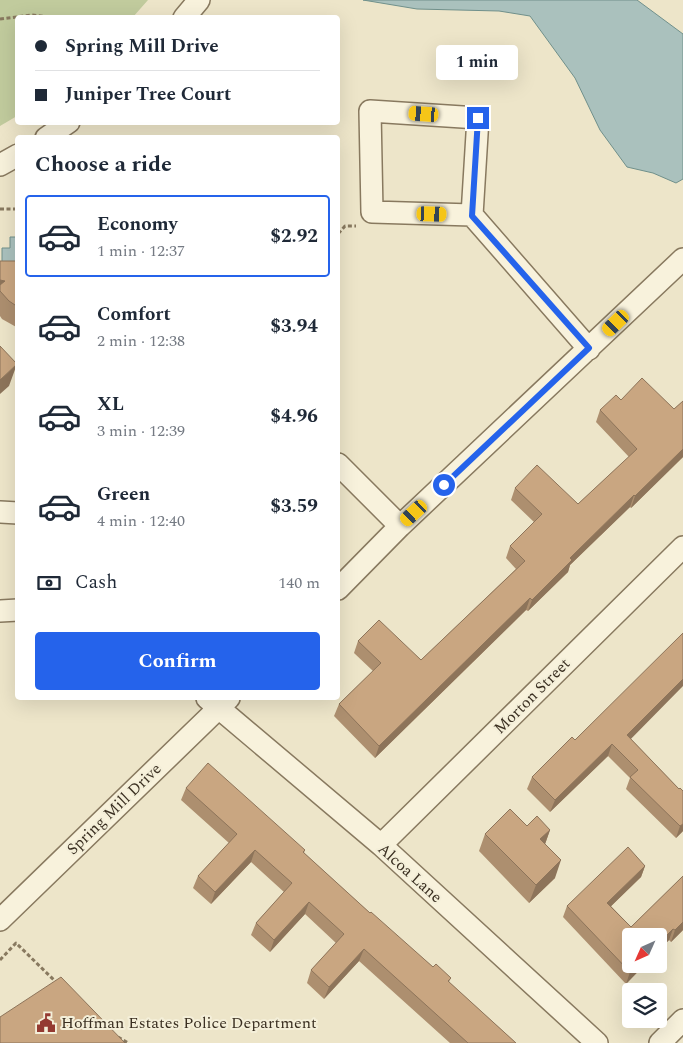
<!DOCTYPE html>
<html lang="en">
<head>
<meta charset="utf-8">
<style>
  body { margin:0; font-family:Spectral,serif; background:#f2f2f3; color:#1f2937; height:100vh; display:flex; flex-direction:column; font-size:19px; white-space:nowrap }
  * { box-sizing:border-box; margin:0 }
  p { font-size:16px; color:#747a83 }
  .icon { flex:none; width:28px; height:28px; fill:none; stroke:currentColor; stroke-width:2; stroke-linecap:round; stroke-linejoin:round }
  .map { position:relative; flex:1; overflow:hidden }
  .sheet { position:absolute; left:15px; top:135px; width:325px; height:565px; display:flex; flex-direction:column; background:#fff; border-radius:5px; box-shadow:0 5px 20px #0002 }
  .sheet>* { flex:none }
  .top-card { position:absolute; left:15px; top:15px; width:325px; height:110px; border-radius:5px; box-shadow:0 5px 20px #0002; display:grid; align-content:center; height:110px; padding:0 20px; background:#fff }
  .needle { width:32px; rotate:225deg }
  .fabs { position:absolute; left:622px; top:928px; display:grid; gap:10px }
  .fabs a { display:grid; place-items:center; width:45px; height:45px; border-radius:5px; background:#fff; box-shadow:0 5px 20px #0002; font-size:25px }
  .end { position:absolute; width:22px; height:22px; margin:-11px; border:6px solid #2563eb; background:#fff; box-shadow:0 0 0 2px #fff }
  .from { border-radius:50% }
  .bubble { position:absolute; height:35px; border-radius:5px; background:#fff; box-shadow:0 5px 20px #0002; font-size:16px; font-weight:700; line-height:35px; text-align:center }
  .car { position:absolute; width:15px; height:30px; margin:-15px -8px; border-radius:6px; box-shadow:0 0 4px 1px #0007; background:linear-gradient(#f5c518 24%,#345 0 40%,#f5c518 0 76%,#345 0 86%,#f5c518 0) }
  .top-card b { display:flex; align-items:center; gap:18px; height:48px; font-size:19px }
  .top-card b+b { border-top:1px solid #e0e1e3 }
  .top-card i { width:12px; height:12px; background:#1f2937 }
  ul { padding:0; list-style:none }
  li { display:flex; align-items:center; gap:15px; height:82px; margin:0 10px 8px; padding:0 10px; border:2px solid transparent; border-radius:5px }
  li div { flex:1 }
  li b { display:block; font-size:19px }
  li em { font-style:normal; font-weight:700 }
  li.current { border-color:#2563eb }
  li>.icon { width:45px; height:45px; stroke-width:1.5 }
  h2 { padding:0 20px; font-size:22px; line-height:60px }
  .pay { display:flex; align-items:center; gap:12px; height:55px; padding:0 20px; font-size:19px }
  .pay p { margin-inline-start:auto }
  .button { display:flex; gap:10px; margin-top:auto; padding:10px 20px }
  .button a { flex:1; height:58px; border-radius:5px; background:#2563eb; color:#fff; font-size:20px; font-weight:700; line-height:58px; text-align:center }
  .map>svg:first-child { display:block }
  .green { fill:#c1cb9d }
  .water { fill:#aac1bd; stroke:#70908b }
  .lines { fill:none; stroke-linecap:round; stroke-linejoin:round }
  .minor-casing { stroke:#88795f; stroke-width:24 }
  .path { stroke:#88795f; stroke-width:3; stroke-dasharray:4 2.5; stroke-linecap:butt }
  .minor { stroke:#f8f2dc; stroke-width:21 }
  .wall { fill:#ad8f6f }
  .shaded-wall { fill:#8d745a }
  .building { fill:#c9a681; stroke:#8d745a }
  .route { stroke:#2563eb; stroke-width:6 }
  .labels { text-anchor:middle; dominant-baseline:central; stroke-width:4; stroke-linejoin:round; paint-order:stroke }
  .street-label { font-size:16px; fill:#3a2f21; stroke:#f4efd9 }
  .poi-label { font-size:16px; fill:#3a2f21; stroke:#f4efd9; text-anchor:start }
</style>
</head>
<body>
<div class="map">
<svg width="683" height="1043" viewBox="0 0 683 1043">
  <rect width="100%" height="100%" fill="#ede5c9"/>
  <path class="green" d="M 0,0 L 148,0 L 133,17 L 18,18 L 17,116 L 0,126 Z"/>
  <path class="water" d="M 363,0 L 637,0 L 683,34 L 683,179 L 676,183 L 653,173 L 627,167 L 600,130 L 575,78 L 530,16 L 499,11 L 417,9 Z
    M 10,237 L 17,237 L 17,268 L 2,267 L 2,248 L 10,248 Z"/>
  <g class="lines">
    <g class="minor-casing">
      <path id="minor" d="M 184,18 L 199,0
        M 46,138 L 69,122
        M 0,165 L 18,155
        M 472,215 L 372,212 L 370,111 L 478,118 L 472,215 L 589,349
        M 338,464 L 400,526
        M 0,512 L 18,513
        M 338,589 L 400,526 L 683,259
        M 0,611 L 18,610
        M 207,698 L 381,845 L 597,1043
        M 381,845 L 683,547
        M 0,920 L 229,698
        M 660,1043 L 683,1020"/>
    </g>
    <path class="path" d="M 0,19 L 32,15 L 58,18
      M 0,209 L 18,209
      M 338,240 L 338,234 L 345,226 L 356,226
      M 0,960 L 16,943 L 57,983
      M 118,1037 L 128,1043"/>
    <use href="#minor" class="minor"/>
  </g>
  <path class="wall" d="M 0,261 L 18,261 L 18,328 L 2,319 L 0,316 Z
    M 621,400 L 674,409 L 683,401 L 683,457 L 631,508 L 630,507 L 570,565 L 568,572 L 528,611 L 526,610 L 375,758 L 334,716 L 339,704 L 373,671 L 354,653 L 358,641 L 421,660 L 516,569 L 506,558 L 510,546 L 534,522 L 511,500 L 515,488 L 578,504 L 629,457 L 596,422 L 600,410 Z
    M 631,739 L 679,789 L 683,791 L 683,831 L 676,838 L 626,789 L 630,778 L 608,756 L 550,812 L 527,789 L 532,777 L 575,740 Z
    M 186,788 L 305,850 L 304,853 L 370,913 L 433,967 L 451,978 L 449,982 L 516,1043 L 450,1043 L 359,961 L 324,999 L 307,983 L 311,970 L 336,943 L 305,914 L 270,952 L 251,935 L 256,923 L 284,892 L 251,862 L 211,904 L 193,888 L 198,876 L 229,843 L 181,800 Z
    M 527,826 L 550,830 L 545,844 L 555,878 L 529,903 L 479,851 L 485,834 Z
    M 645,866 L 641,877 L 611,906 L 631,927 L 683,876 L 683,930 L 671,942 L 669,940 L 626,984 L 563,917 L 567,906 Z"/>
  <path class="shaded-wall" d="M 0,280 L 5,281 L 0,291 Z
    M 17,364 L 9,386 L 0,394 L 0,380 Z
    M 683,449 L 683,457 L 631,508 L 635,496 Z
    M 634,495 L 630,507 L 570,565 L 568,572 L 528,611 L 532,600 L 570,558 Z
    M 530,598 L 526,610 L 375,758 L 379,746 Z
    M 683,679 L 683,686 L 623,747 L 627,735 Z
    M 612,744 L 608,756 L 550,812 L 555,800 Z
    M 683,824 L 683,831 L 676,838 L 680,826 Z
    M 550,830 L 544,847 L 540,839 Z
    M 255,850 L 251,862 L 211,904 L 215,892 Z
    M 561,860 L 555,878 L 529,903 L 536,885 Z
    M 645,866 L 641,877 L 603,914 L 607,903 Z
    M 309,902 L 305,914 L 270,952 L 274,940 Z
    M 683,922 L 683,930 L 671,942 L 675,930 Z
    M 673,929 L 669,940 L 659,950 L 659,943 Z
    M 364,949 L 359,961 L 324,999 L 329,987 Z
    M 638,964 L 645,964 L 626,984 L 630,972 Z"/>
  <path class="building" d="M 0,261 L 18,261 L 18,307 L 9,301 L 0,291 L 0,285 L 5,281 L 0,280 Z
    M 0,346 L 17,364 L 0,380 Z
    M 642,378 L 674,409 L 683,401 L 683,449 L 635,496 L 634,495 L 570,558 L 572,560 L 532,600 L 530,598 L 379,746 L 339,704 L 381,663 L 358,641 L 379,620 L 421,660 L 525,561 L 510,546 L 542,514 L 515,488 L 537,465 L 578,504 L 637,449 L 600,410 L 616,395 L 621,400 Z
    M 683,633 L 683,679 L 627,735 L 679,789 L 680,788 L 683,791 L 683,824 L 680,826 L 630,777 L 638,770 L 612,744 L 555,800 L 532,777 L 572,737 L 575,740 Z
    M 208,763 L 305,850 L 303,852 L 370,913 L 371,912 L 433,967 L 436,964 L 451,978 L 448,981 L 516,1043 L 468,1043 L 364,949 L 329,987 L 311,970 L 344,934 L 309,902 L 274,940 L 256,923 L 292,883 L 255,850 L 215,892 L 198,876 L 237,834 L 186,788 Z
    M 510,809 L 527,826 L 537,816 L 550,830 L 540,839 L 561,860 L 536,885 L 485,834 Z
    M 628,847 L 645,866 L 607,903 L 631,927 L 683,876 L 683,922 L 675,930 L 673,929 L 659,943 L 659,936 L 631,936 L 631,964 L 638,964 L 630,972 L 567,906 Z
    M 61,977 L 125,1043 L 0,1043 L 0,1017 Z"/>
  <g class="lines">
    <path class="route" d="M 444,485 L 589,348 L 472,216 L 478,118"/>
  </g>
  <defs>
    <g id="civic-bare" transform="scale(1.5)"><path d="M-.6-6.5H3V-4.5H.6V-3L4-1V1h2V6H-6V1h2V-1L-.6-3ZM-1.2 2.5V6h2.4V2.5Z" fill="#943a31" stroke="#f4efd9" stroke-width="2.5" paint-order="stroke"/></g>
  </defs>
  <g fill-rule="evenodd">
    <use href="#civic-bare" x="46" y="1023"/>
  </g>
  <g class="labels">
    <g class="street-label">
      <text transform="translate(532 696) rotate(-45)">Morton Street</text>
      <text transform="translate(114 809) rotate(-44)">Spring Mill Drive</text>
      <text transform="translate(410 873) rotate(42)">Alcoa Lane</text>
    </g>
    <g class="poi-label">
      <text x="61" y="1023">Hoffman Estates Police Department</text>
    </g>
  </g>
</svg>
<div class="fabs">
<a><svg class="needle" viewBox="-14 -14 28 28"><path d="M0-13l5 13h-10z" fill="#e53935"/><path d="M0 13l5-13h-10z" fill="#747a83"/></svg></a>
<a><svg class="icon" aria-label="layers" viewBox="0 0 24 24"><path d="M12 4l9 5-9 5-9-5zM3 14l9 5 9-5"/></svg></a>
</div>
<i class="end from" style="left:444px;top:485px"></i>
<i class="end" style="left:478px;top:118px"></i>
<div class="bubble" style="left:436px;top:45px;width:82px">1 min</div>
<i class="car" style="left:424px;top:114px;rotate:274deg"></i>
<i class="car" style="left:432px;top:214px;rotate:92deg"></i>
<i class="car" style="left:616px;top:323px;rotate:226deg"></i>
<i class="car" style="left:414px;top:513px;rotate:227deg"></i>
<div class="top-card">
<b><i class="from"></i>Spring Mill Drive</b>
<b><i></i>Juniper Tree Court</b>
</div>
<section class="sheet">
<h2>Choose a ride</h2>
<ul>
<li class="current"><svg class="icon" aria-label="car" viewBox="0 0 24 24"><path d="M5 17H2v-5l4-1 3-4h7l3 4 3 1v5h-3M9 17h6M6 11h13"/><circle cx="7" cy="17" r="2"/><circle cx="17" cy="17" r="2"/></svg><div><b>Economy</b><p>1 min · 12:37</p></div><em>$2.92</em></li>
<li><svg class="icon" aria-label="car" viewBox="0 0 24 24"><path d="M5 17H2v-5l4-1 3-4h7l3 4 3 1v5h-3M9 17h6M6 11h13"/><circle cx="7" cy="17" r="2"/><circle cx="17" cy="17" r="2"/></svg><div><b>Comfort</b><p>2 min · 12:38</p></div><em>$3.94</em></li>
<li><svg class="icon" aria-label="car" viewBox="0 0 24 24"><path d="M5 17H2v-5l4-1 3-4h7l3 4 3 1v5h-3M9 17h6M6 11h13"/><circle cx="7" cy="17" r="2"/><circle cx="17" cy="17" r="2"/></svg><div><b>XL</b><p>3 min · 12:39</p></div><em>$4.96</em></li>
<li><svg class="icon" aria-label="car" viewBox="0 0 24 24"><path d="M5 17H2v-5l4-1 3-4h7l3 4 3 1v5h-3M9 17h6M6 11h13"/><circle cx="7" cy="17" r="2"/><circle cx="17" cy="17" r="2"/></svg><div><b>Green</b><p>4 min · 12:40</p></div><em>$3.59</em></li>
</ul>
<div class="pay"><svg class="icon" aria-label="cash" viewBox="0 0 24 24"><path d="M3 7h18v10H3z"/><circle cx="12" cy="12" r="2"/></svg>Cash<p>140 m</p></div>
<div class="button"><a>Confirm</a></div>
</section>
</div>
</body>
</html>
